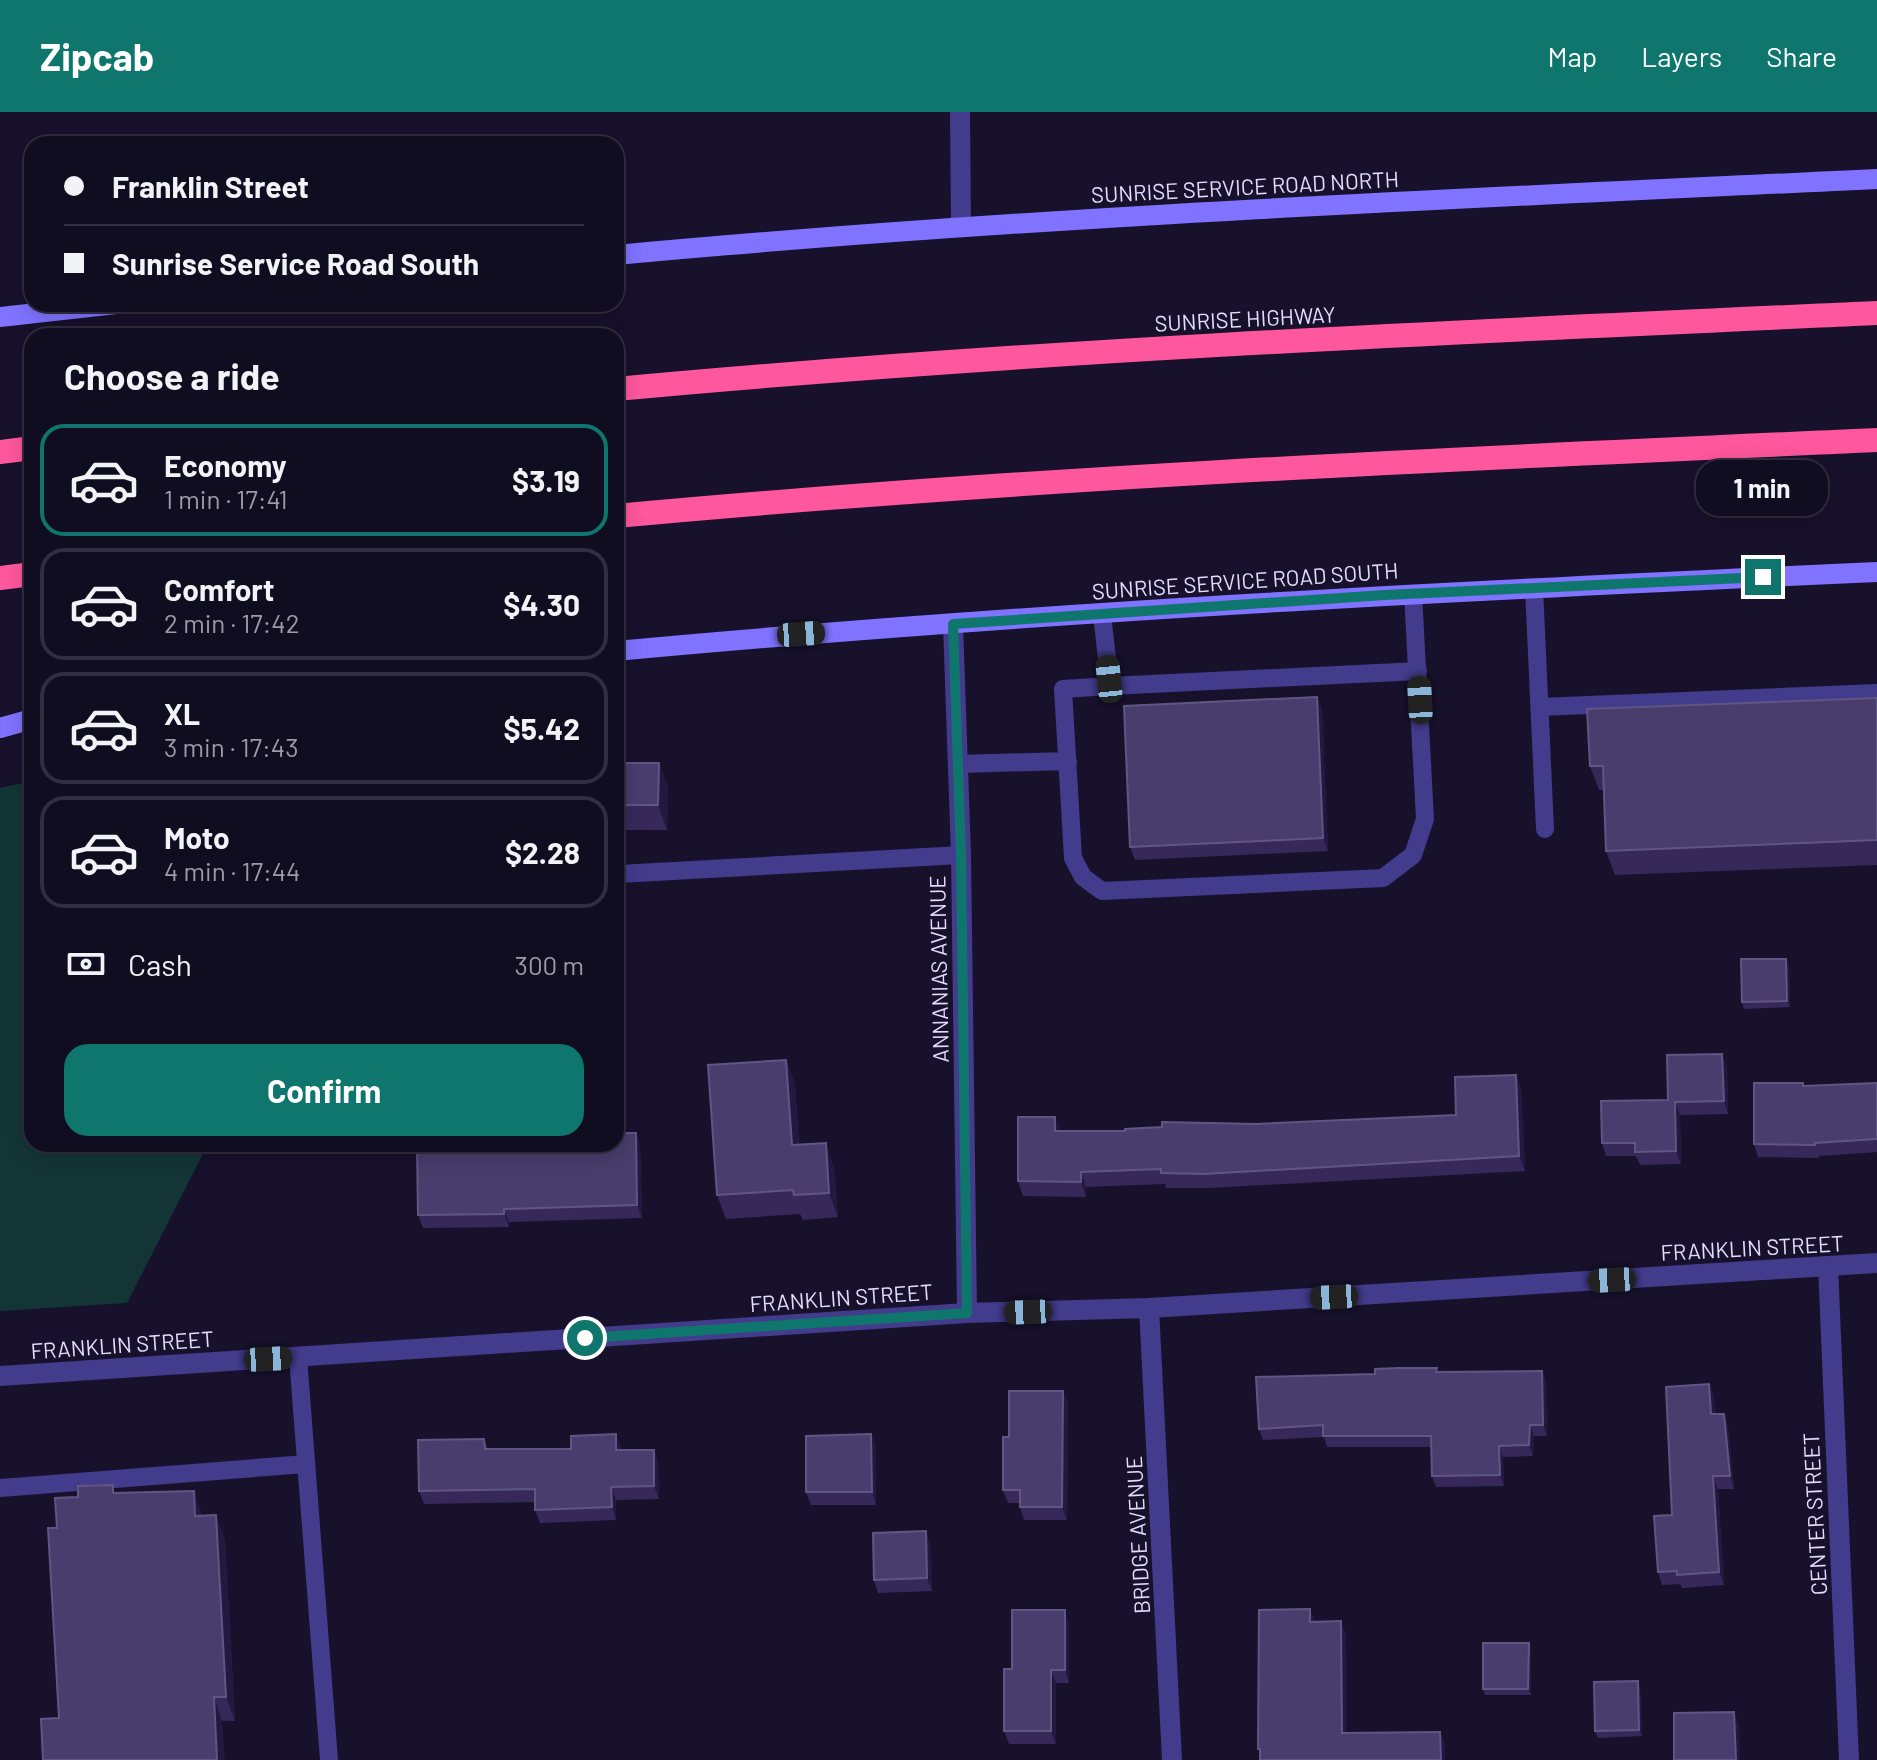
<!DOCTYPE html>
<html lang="en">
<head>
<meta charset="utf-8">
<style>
  body { margin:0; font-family:Barlow,sans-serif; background:#1a162a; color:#f1f3f6; height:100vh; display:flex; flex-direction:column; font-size:30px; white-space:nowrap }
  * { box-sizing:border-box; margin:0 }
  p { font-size:26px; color:#9c9ca5 }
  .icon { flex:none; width:44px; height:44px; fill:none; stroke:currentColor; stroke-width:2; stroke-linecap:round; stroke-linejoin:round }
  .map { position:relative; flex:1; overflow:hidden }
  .sheet { position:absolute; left:24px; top:216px; width:600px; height:824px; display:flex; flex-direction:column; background:#110d21; border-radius:24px; box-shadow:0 4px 20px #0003,0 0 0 2px #302d3f }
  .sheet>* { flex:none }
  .guide { position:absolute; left:24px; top:24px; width:600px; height:176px; border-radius:24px; box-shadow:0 4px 20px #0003,0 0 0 2px #302d3f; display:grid; align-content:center; height:176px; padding:0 40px; background:#110d21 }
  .end { position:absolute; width:36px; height:36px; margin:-18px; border:10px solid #0f766e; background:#fff; box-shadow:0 0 0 4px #fff }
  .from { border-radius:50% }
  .bubble { position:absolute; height:56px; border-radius:24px; background:#110d21; box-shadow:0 4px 20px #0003,0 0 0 2px #302d3f; font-size:26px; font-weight:700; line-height:56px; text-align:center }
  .car { position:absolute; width:24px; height:48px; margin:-24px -12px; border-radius:10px; box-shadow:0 0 6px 2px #0007; background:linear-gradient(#222 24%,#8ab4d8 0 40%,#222 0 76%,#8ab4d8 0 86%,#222 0) }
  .guide b { display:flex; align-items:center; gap:28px; height:76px; font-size:30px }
  .guide b+b { border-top:2px solid #302d3f }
  .guide i { width:20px; height:20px; background:#f1f3f6 }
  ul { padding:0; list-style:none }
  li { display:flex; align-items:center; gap:24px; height:112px; margin:0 16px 12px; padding:0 24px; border:4px solid #302d3f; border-radius:24px }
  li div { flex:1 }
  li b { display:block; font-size:30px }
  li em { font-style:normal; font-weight:700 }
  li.on { border-color:#0f766e }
  li>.icon { width:72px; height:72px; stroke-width:1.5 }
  h2 { padding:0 40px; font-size:36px; line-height:96px }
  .pay { display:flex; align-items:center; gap:20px; height:88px; padding:0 40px; font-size:30px }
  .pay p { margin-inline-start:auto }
  .primary-button { display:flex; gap:16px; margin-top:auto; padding:16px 40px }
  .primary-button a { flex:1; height:92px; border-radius:24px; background:#0f766e; color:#fff; font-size:32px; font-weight:700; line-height:92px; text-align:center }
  header { display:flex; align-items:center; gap:48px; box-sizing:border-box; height:112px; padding:0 40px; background:#0f766e; color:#fff }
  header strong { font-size:38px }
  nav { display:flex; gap:44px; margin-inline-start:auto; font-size:28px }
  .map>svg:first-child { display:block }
  .green { fill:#133536 }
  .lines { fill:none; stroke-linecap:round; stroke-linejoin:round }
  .lane { stroke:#433b8c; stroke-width:18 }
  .street { stroke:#433b8c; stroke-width:20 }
  .secondary { stroke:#7f73ff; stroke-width:20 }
  .highway { stroke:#ff579d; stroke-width:24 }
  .wall { fill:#36295a }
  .shaded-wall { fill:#221840 }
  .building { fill:#483d6c; stroke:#605683; stroke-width:2 }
  .route { stroke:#0f766e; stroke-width:10 }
  .labels { text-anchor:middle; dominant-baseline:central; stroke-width:7; stroke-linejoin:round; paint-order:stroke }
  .street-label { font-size:22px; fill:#e2dcff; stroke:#17112c }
</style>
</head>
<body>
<header>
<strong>Zipcab</strong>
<nav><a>Map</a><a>Layers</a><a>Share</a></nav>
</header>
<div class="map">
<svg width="1877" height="1648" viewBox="0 0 1877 1648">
  <rect width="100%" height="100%" fill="#17112c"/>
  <path class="green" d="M 32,669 L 32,1032 L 208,1032 L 127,1191 L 0,1199 L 0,676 Z"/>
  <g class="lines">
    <path class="lane" d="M 1534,476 L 1545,717
      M 1102,502 L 1110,574 L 1418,559
      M 1110,574 L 1063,577 L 1073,746 L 1083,765 L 1102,779 L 1383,766 L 1413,743 L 1425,707 L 1413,482
      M 1540,595 L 1877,581
      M 958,652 L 1068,649
      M 619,762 L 961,743
      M 298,1245 L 329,1648
      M 0,1376 L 306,1352"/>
    <path class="street" d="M 960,0 L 961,115
      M 953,512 L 961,743 L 967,1201
      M 1828,1154 L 1849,1648
      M 1149,1196 L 1172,1648
      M 0,1264 L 967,1201 L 1149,1196 L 1877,1151"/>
    <path class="secondary" d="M 616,143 C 1035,104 1456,87 1877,67
      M 0,205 L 116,192
      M 616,539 C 1035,500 1456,479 1877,460
      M 0,616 L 32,607"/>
    <path class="highway" d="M 616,277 C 1035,238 1456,220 1877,201
      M 0,340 L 32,336
      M 616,404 C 1035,365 1456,347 1877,328
      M 0,466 L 32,462"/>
  </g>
  <path class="wall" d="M 1317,585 L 1322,598 L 1328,739 L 1135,748 L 1130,735 Z
    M 1877,586 L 1877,753 L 1615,763 L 1606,739 L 1604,678 L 1599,678 L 1590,654 Z
    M 616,651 L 659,651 L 668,676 L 667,718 L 616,718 Z
    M 1786,847 L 1789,853 L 1790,895 L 1744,897 L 1742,890 Z
    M 786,948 L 795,972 L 799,1032 L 834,1055 L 838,1105 L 803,1108 L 800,1102 L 726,1107 L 717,1083 Z
    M 1727,955 L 1728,1002 L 1680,1003 L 1681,1052 L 1640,1053 L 1636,1044 L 1606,1044 L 1602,1031 L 1668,988 Z
    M 1516,963 L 1521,978 L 1525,1059 L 1209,1076 L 1166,1076 L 1165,1072 L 1086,1075 L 1086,1085 L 1023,1084 L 1018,1069 L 1060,1019 L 1125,1019 L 1256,1012 L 1456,1003 Z
    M 1877,971 L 1877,1040 L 1819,1044 L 1819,1046 L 1758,1045 L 1754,1032 L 1804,974 Z
    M 640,1034 L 642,1106 L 509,1110 L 509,1115 L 423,1116 L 418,1103 Z
    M 1437,1256 L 1438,1260 L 1542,1259 L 1546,1270 L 1547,1324 L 1534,1324 L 1533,1344 L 1503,1345 L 1504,1374 L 1436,1375 L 1432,1364 L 1431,1335 L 1327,1335 L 1324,1325 L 1263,1328 L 1259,1317 L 1375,1262 Z
    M 1709,1272 L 1714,1285 L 1715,1302 L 1724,1302 L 1728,1315 L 1734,1377 L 1718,1377 L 1724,1473 L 1682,1476 L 1680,1472 L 1662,1473 L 1658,1460 Z
    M 1063,1279 L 1068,1292 L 1067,1408 L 1024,1408 L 1020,1395 L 1020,1391 L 1008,1391 L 1003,1378 L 1009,1325 Z
    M 871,1322 L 876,1335 L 876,1393 L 811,1393 L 806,1380 Z
    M 484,1327 L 488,1337 L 621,1335 L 621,1338 L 654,1338 L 658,1351 L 659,1387 L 616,1388 L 616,1408 L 540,1411 L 535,1398 L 535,1390 L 424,1392 L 419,1379 Z
    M 116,1381 L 202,1404 L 225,1427 L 235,1609 L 59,1606 L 78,1385 Z
    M 930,1432 L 932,1479 L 878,1481 L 874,1468 Z
    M 1069,1511 L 1069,1571 L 1056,1571 L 1056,1632 L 1009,1632 L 1004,1619 L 1012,1557 Z
    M 1529,1531 L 1531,1538 L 1531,1583 L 1485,1583 L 1483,1577 Z
    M 1640,1576 L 1642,1624 L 1598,1626 L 1595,1619 Z"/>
  <path class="shaded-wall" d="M 1317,585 L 1322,598 L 1328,739 L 1323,726 Z
    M 659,651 L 668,676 L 667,718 L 658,693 Z
    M 1786,847 L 1789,853 L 1790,895 L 1787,889 Z
    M 1722,942 L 1727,955 L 1728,1002 L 1724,989 Z
    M 786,948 L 795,972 L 800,1057 L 792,1033 Z
    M 1516,963 L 1521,978 L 1525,1059 L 1519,1044 Z
    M 1675,990 L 1680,1003 L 1681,1052 L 1676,1039 Z
    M 1055,1005 L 1061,1020 L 1055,1019 Z
    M 636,1021 L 640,1034 L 642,1106 L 637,1093 Z
    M 826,1031 L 834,1055 L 838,1105 L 829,1081 Z
    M 1081,1060 L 1086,1075 L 1086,1085 L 1081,1070 Z
    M 504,1097 L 509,1110 L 509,1115 L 504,1102 Z
    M 1542,1259 L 1546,1270 L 1547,1324 L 1543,1313 Z
    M 1709,1272 L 1714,1285 L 1715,1315 L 1711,1302 Z
    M 1063,1279 L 1068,1292 L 1067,1408 L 1062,1395 Z
    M 1724,1302 L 1728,1315 L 1734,1377 L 1730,1364 Z
    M 1530,1313 L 1534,1324 L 1533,1344 L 1529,1333 Z
    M 616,1322 L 621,1335 L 621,1351 L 616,1338 Z
    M 871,1322 L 876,1335 L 876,1393 L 872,1380 Z
    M 1499,1334 L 1503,1345 L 1504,1374 L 1500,1363 Z
    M 654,1338 L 658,1351 L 659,1387 L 654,1374 Z
    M 1713,1364 L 1718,1377 L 1724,1473 L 1719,1460 Z
    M 611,1375 L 616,1388 L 616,1408 L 612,1395 Z
    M 194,1379 L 202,1403 L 204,1429 L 195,1404 Z
    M 216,1403 L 225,1427 L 235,1609 L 226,1585 Z
    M 926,1419 L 930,1432 L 932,1479 L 927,1466 Z
    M 1310,1497 L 1315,1509 L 1310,1510 Z
    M 1065,1498 L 1069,1511 L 1069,1571 L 1065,1558 Z
    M 1341,1509 L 1346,1521 L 1347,1633 L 1342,1621 Z
    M 1529,1531 L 1531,1538 L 1531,1583 L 1528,1577 Z
    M 1051,1558 L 1056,1571 L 1056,1632 L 1051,1619 Z
    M 1638,1569 L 1640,1576 L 1642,1624 L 1639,1618 Z
    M 214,1585 L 222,1609 L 225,1648 L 217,1648 Z
    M 1734,1600 L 1739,1613 L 1740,1648 L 1736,1648 Z
    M 1440,1620 L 1445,1632 L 1445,1648 L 1441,1648 Z"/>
  <path class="building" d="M 1317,585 L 1323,726 L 1130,735 L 1124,594 Z
    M 1877,586 L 1877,728 L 1606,739 L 1603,654 L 1590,654 L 1587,597 Z
    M 616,651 L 659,651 L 658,693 L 616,693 Z
    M 1741,847 L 1786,847 L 1787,889 L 1742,890 Z
    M 1722,942 L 1724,989 L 1675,990 L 1676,1039 L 1635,1040 L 1635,1031 L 1602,1031 L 1601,989 L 1668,988 L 1667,943 Z
    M 786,948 L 792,1033 L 826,1031 L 829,1081 L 794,1083 L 793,1078 L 717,1083 L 708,953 Z
    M 1516,963 L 1519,1044 L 1204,1062 L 1161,1061 L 1161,1057 L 1081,1060 L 1081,1070 L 1018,1069 L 1018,1005 L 1055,1005 L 1055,1019 L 1125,1019 L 1125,1017 L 1162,1015 L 1162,1010 L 1256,1012 L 1456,1003 L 1455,965 Z
    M 1754,971 L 1803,971 L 1803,974 L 1877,971 L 1877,1027 L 1815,1031 L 1815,1033 L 1754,1032 Z
    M 616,1021 L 636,1021 L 637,1093 L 504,1097 L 504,1102 L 418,1103 L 417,1032 L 616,1032 Z
    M 1399,1256 L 1437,1256 L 1436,1260 L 1542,1259 L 1543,1313 L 1530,1313 L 1529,1333 L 1499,1334 L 1500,1363 L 1432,1364 L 1431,1324 L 1323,1324 L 1323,1313 L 1259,1317 L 1256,1265 L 1375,1262 L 1375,1257 Z
    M 1709,1272 L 1711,1302 L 1724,1302 L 1730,1364 L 1713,1364 L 1719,1460 L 1677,1463 L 1677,1459 L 1658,1460 L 1654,1404 L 1672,1403 L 1666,1275 Z
    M 1009,1279 L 1063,1279 L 1062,1395 L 1020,1395 L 1020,1378 L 1003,1378 L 1003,1325 L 1009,1325 Z
    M 616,1322 L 616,1338 L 654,1338 L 654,1374 L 611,1375 L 612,1395 L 535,1398 L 535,1377 L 419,1379 L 418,1328 L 484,1327 L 485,1337 L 571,1337 L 571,1324 Z
    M 871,1322 L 872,1380 L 806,1380 L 806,1324 Z
    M 113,1373 L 113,1381 L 194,1379 L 195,1404 L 216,1403 L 226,1585 L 214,1585 L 217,1648 L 43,1648 L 41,1607 L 59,1606 L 48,1416 L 57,1416 L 55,1386 L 78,1385 L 78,1374 Z
    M 926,1419 L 927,1466 L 874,1468 L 873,1421 Z
    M 1310,1497 L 1310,1510 L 1341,1509 L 1342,1621 L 1440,1620 L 1441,1648 L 1260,1648 L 1260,1637 L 1258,1637 L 1259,1498 Z
    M 1012,1498 L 1065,1498 L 1065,1558 L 1051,1558 L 1051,1619 L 1004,1619 L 1004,1557 L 1012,1557 Z
    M 1483,1531 L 1529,1531 L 1528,1577 L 1483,1577 Z
    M 1638,1569 L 1639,1618 L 1595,1619 L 1594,1570 Z
    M 1734,1600 L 1736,1648 L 1674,1648 L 1674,1601 Z"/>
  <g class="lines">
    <path class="route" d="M 585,1226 L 967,1201 L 961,743 L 953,512 L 1385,483 L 1763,465"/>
  </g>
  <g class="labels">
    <g class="street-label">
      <text transform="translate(1245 74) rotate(-3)">SUNRISE SERVICE ROAD NORTH</text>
      <text transform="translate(1245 206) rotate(-3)">SUNRISE HIGHWAY</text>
      <text transform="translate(1245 468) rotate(-4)">SUNRISE SERVICE ROAD SOUTH</text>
      <text transform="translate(938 857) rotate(-91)">ANNANIAS AVENUE</text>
      <text transform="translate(1752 1135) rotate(-3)">FRANKLIN STREET</text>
      <text transform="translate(841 1185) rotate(-4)">FRANKLIN STREET</text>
      <text transform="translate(122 1232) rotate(-4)">FRANKLIN STREET</text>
      <text transform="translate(1814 1402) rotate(-93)">CENTER STREET</text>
      <text transform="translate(1137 1423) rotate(-93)">BRIDGE AVENUE</text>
    </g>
  </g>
</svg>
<i class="end from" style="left:585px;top:1226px"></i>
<i class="end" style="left:1763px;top:465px"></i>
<div class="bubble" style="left:1696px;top:348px;width:132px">1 min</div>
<i class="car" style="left:801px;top:522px;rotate:86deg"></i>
<i class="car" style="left:1109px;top:567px;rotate:354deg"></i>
<i class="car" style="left:1420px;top:588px;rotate:357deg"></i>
<i class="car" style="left:1612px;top:1168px;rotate:267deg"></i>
<i class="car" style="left:1334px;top:1185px;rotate:267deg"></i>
<i class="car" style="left:1028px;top:1200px;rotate:268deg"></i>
<i class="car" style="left:268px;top:1247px;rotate:87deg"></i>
<div class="guide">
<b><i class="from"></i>Franklin Street</b>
<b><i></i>Sunrise Service Road South</b>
</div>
<section class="sheet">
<h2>Choose a ride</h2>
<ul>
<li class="on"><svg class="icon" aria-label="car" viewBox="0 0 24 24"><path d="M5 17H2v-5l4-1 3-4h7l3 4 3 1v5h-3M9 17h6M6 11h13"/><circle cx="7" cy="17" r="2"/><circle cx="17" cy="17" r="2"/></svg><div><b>Economy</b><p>1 min · 17:41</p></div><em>$3.19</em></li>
<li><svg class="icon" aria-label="car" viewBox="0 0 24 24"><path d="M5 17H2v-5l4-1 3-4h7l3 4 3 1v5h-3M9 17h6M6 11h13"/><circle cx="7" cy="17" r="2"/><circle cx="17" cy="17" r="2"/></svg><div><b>Comfort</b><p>2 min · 17:42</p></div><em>$4.30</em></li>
<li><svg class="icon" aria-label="car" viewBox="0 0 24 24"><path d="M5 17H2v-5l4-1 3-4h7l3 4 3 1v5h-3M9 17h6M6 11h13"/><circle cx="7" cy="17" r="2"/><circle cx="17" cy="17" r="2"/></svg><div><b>XL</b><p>3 min · 17:43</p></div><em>$5.42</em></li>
<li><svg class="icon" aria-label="car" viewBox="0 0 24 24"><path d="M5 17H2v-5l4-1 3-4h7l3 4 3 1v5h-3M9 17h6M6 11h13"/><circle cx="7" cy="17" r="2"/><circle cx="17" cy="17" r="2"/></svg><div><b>Moto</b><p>4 min · 17:44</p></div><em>$2.28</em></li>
</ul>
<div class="pay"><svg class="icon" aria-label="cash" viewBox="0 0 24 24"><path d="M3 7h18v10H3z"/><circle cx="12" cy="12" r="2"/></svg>Cash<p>300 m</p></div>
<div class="primary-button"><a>Confirm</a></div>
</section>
</div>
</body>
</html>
